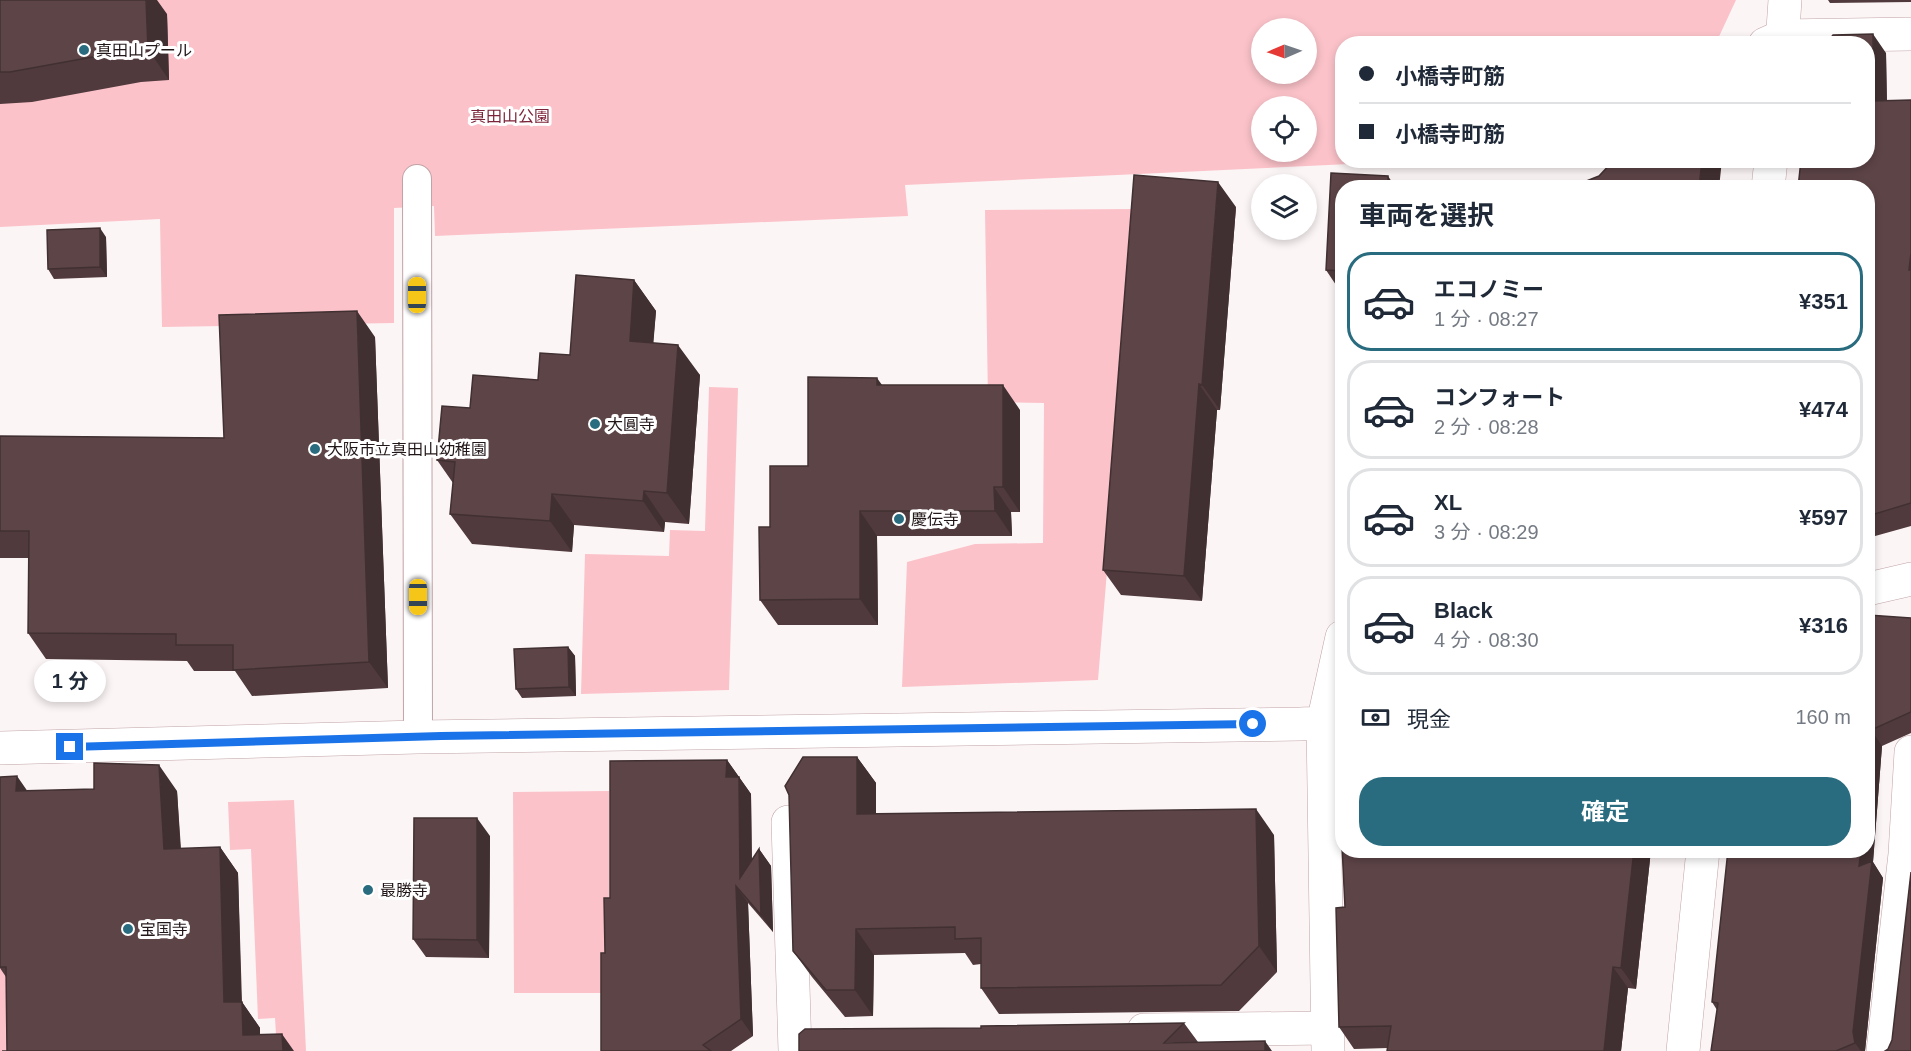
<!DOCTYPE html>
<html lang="ja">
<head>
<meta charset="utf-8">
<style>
  body { margin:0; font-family:Arial,"Noto Sans JP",sans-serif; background:#f6f6f7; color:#1f2937; height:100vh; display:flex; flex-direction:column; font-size:22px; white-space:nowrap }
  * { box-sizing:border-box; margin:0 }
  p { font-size:20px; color:#747a83 }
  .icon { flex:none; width:33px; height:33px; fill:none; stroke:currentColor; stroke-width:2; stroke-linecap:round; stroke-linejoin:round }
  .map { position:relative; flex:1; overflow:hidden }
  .sheet { position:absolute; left:1335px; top:180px; width:540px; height:678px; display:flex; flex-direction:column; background:#fff; border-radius:24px; box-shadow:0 3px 9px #0003 }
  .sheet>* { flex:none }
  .guide { position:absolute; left:1335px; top:36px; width:540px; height:132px; border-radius:24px; box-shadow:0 3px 9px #0003; display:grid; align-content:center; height:132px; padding:0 24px; background:#fff }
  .needle { width:39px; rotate:268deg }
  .fabs { position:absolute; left:1251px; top:18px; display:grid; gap:12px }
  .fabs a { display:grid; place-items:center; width:66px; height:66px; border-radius:50%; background:#fff; box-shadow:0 3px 9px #0003; font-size:30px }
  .end { position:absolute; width:27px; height:27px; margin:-14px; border:8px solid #1a73e8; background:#fff; box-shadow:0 0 0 3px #fff }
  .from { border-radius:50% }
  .bubble { position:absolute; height:42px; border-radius:21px; background:#fff; box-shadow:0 3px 9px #0003; font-size:20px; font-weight:700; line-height:42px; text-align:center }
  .car { position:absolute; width:18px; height:36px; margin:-18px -9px; border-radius:8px; box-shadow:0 0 4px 2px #0007; background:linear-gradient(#f5c518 24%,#345 0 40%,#f5c518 0 76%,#345 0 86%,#f5c518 0) }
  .guide b { display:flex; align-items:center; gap:21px; height:57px; font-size:22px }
  .guide b+b { border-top:2px solid #e0e1e3 }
  .guide i { width:15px; height:15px; background:#1f2937 }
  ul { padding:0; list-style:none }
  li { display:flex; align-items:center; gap:18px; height:99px; margin:0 12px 9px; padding:0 12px; border:3px solid #e0e1e3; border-radius:24px }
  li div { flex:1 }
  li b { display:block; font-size:22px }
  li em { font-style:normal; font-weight:700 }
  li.selected { border-color:#2a6c7f }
  li>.icon { width:54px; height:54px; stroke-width:1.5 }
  h2 { padding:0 24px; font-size:27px; line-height:72px }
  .pay { display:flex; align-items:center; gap:15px; height:66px; padding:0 24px; font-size:22px }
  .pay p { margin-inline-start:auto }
  .button { display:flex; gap:12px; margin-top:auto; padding:12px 24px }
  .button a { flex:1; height:69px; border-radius:24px; background:#2a6c7f; color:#fff; font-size:24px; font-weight:700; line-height:69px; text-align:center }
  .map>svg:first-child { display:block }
  .green { fill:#fbc2c9; fill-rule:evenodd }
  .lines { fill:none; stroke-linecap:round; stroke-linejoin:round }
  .service-casing { stroke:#c0a3a6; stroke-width:30 }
  .minor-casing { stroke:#c0a3a6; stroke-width:34 }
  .tertiary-casing { stroke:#c0a3a6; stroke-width:34 }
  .service { stroke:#fff; stroke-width:28 }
  .minor { stroke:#fff; stroke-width:33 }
  .tertiary { stroke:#fff; stroke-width:33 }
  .wall { fill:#503a3d }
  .shaded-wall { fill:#413032 }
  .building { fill:#5d4447; stroke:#413032; stroke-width:1.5 }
  .route { stroke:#1a73e8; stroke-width:8 }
  .poi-dot { fill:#2a6c7f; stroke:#fff; stroke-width:2 }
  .labels { text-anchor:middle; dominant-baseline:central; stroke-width:6; stroke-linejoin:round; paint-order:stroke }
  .poi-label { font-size:16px; fill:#211618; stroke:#fff; text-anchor:start }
  .park-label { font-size:16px; fill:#7c2439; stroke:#fff }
</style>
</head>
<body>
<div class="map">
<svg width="1911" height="1051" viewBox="0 0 1911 1051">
  <rect width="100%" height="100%" fill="#fcf5f6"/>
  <path class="green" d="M 0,0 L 1736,0 L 1716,43 L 1342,44 L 1342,160 L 1413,161 L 905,185 L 908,216 L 435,236 L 434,206 L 394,208 L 394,323 L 162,327 L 160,219 L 0,227 ZM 1262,28 L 1306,28 L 1306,74 L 1262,74 ZM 1262,106 L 1306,106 L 1306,152 L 1262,152 Z
    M 1137,209 L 1098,680 L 902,687 L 907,562 L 975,544 L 1043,543 L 1044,403 L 988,402 L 985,210 Z
    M 709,387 L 738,388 L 729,690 L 581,694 L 585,554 L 669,556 L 670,530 L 705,531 Z
    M 609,791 L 609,993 L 514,993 L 513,792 Z
    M 294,800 L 306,1051 L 277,1051 L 275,1018 L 258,1019 L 251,849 L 230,850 L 228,802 Z
    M 0,911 L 14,1051 L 0,1051 Z"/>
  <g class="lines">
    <g class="service-casing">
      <path id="service" d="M 417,179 L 418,737"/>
    </g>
    <g class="minor-casing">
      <path id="minor" d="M 1765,44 L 1783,36 L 1911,34
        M 1868,589 L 1911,579
        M 1323,723 L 1342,637
        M 0,748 L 418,737 L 1300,724 L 1323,723 L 1342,718
        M 788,822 L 795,1051
        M 1144,1030 L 1328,1028
        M 1883,1051 L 1905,854 L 1911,752"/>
    </g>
    <g class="tertiary-casing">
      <path id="tertiary" d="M 1782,44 L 1785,0
        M 1768,188 L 1771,160
        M 1323,723 L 1328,1051
        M 1683,1051 L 1703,850"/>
    </g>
    <use href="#service" class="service"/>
    <use href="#minor" class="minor"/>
    <use href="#tertiary" class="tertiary"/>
  </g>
  <path class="wall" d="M 0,0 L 167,14 L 169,80 L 141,82 L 32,102 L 0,104 Z
    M 1828,0 L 1911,0 L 1911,2 L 1830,3 Z
    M 1886,53 L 1887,100 L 1911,100 L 1911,526 L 1868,538 L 1868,188 Z
    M 1342,188 L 1342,288 L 1338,288 L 1326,270 Z
    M 1236,207 L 1220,410 L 1217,410 L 1202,601 L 1121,595 L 1103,570 Z
    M 106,237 L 107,277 L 54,279 L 48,269 Z
    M 634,280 L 656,311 L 653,343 L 700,375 L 689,524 L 665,522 L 664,532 L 574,525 L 572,552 L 472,544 L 450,514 L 453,483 L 437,460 L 570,355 Z
    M 375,337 L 388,688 L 252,696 L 235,671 L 194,671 L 187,661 L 46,659 L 28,633 L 29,558 L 0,558 L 0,436 L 224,438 Z
    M 882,385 L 1020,410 L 1020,512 L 1011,512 L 1012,536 L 877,536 L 878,625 L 778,625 L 760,600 L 770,527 L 808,466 Z
    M 1868,615 L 1911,618 L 1911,733 L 1882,746 L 1873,862 L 1883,878 L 1865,1051 L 1711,1051 L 1717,1010 L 1712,1002 Z
    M 568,647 L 575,656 L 576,696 L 522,698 L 516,689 Z
    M 857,757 L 876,783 L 876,813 L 1274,835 L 1277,972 L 1239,1011 L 999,1014 L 981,988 L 981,964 L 973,965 L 965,953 L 874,955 L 873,1016 L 845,1017 L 812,977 L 793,951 Z
    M 727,760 L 751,794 L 752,860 L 759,849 L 771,866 L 773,932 L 748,903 L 753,1036 L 731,1051 L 601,1051 L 605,953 L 610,898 Z
    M 0,777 L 27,791 L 177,791 L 181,849 L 220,847 L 238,873 L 242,1002 L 260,1028 L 260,1035 L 7,1051 L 6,977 L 0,968 Z
    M 490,836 L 489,958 L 426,957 L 413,939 Z
    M 1342,850 L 1651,850 L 1636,989 L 1628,988 L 1621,1051 L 1387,1051 L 1388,1048 L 1354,1049 L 1339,1027 L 1345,907 Z
    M 1184,1023 L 1198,1042 L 799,1051 L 981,1028 Z"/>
  <path class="shaded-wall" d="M 146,0 L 157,0 L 167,14 L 169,80 L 148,49 Z
    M 1873,34 L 1886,53 L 1887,119 L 1874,101 Z
    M 1702,160 L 1722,160 L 1719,188 L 1699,188 Z
    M 1388,176 L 1396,188 L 1388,188 Z
    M 1218,182 L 1236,207 L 1220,410 L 1202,385 Z
    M 100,228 L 106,237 L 107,277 L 100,267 Z
    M 1911,253 L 1911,273 L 1909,270 Z
    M 634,280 L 656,311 L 651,372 L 630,341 Z
    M 357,311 L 375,337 L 388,688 L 369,662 Z
    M 678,345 L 700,375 L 689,524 L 667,493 Z
    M 877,378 L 895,403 L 877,385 Z
    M 1199,384 L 1217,410 L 1202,601 L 1184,576 Z
    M 1003,385 L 1020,410 L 1020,512 L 1003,487 Z
    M 994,487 L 1011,512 L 1012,536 L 995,511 Z
    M 644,491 L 665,522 L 664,532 L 643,501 Z
    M 552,494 L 574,525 L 572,552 L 550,521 Z
    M 860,511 L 877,536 L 878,625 L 860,599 Z
    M 568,647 L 575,656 L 576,696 L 569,687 Z
    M 1871,730 L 1882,746 L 1873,862 L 1883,878 L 1865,1051 L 1861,1051 L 1855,1043 L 1853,1032 L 1859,866 L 1861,850 L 1868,850 L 1868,769 Z
    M 857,757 L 876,783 L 876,840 L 857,814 Z
    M 727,760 L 739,777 L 726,777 Z
    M 159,765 L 177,791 L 182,875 L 164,849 Z
    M 17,776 L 35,802 L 16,791 Z
    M 739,777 L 751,794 L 752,895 L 740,878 Z
    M 1256,809 L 1274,835 L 1277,972 L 1259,946 Z
    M 477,818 L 490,836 L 489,958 L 477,940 Z
    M 220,847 L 238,873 L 242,1028 L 224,1002 Z
    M 759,849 L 771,866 L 773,932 L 761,915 Z
    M 1634,850 L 1651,850 L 1636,989 L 1621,968 Z
    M 736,886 L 748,903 L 753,1036 L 741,1019 Z
    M 856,929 L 874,955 L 873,1016 L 855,990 Z
    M 1613,967 L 1628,988 L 1621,1051 L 1604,1051 Z
    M 242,1002 L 260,1028 L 260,1051 L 243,1035 Z
    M 282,1034 L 294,1051 L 283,1051 Z
    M 1265,1041 L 1272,1051 L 1265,1051 Z"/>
  <path class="building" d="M 0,0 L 146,0 L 148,49 L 120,52 L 10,72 L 0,72 Z
    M 1873,34 L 1874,101 L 1911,100 L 1911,253 L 1909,270 L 1911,270 L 1911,503 L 1868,516 L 1868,188 L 1798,188 L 1801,160 L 1868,160 L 1868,44 L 1826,44 L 1833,35 Z
    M 1614,160 L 1702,160 L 1699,188 L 1581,188 L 1586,181 L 1599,176 Z
    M 1331,173 L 1388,176 L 1388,188 L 1342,188 L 1342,271 L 1326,270 Z
    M 1134,175 L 1218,182 L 1202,385 L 1199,384 L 1184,576 L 1103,570 Z
    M 100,228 L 100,267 L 48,269 L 47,230 Z
    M 576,275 L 634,280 L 630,341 L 678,345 L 667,493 L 644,491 L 643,501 L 552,494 L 550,521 L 450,514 L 455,462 L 437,460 L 442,406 L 470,408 L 473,375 L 538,380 L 540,353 L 570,355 Z
    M 357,311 L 369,662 L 233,670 L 233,645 L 176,645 L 176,634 L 28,633 L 29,531 L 0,531 L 0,436 L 224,438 L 219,315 Z
    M 808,377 L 877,378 L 877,385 L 1003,385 L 1003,487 L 994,487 L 995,511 L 860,511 L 860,599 L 760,600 L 759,527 L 770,527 L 770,466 L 808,466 Z
    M 1868,615 L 1911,618 L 1911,712 L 1871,730 L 1868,769 Z
    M 568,647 L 569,687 L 516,689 L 514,649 Z
    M 803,757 L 857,757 L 857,814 L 1256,809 L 1259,946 L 1221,985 L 981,988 L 981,938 L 955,939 L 955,927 L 856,929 L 855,990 L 826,990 L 793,951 L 789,795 L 785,786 Z
    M 727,760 L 726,777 L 739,777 L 740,878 L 759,849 L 761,915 L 736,886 L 741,1019 L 703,1045 L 711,1051 L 601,1051 L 601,953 L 605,953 L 604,898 L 610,898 L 610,761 Z
    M 94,763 L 159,765 L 164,849 L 220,847 L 224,1002 L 242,1002 L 243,1035 L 282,1034 L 283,1051 L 2,1051 L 7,1051 L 6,967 L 0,967 L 0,777 L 17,776 L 16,791 L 94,789 Z
    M 1340,802 L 1342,802 L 1342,850 L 1634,850 L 1621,968 L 1613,967 L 1604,1051 L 1387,1051 L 1391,1026 L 1339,1027 L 1336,908 L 1345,907 Z
    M 414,818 L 477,818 L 477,940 L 413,939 Z
    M 1728,850 L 1861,850 L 1859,866 L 1872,861 L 1853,1032 L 1855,1043 L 1836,1051 L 1711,1051 L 1718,1003 L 1712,1002 Z
    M 1911,872 L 1911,1051 L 1885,1051 L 1888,1049 L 1892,1040 Z
    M 1184,1023 L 1164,1043 L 1265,1041 L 1265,1051 L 799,1051 L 799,1034 L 805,1029 L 981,1028 L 981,1026 Z"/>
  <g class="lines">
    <path class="route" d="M 70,747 L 441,736 L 1253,724"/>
  </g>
  <g class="poi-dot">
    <circle cx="84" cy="50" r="6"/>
    <circle cx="595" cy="424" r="6"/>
    <circle cx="315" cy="449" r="6"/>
    <circle cx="899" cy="519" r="6"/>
    <circle cx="368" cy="890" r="6"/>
    <circle cx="128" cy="929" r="6"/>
  </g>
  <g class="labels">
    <g class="poi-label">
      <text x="96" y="50">真田山プール</text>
      <text x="607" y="424">大圓寺</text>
      <text x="327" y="449">大阪市立真田山幼稚園</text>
      <text x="911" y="519">慶伝寺</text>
      <text x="380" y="890">最勝寺</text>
      <text x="140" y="929">宝国寺</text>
    </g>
    <g class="park-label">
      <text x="510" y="116">真田山公園</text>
    </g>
  </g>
</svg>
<div class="fabs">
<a><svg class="needle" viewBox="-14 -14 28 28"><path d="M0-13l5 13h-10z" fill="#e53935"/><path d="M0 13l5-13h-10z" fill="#747a83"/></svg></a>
<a><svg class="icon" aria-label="locate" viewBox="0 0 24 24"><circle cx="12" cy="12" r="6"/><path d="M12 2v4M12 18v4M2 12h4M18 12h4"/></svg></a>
<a><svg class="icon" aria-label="layers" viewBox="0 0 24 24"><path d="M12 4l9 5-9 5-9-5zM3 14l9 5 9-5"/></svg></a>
</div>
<i class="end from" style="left:1253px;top:724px"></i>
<i class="end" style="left:70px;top:747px"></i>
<div class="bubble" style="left:34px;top:660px;width:72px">1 分</div>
<i class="car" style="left:417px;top:295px;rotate:0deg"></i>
<i class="car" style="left:418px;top:597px;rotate:180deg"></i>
<div class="guide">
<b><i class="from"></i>小橋寺町筋</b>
<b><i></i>小橋寺町筋</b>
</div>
<section class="sheet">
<h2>車両を選択</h2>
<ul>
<li class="selected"><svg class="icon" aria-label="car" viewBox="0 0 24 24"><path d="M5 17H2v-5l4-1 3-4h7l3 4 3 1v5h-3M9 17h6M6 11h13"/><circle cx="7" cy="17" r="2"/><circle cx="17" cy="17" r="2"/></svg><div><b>エコノミー</b><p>1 分 · 08:27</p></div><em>¥351</em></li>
<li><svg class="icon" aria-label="car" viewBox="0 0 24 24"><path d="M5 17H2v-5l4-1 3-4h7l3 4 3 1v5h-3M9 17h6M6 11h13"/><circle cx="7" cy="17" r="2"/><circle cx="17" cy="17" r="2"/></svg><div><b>コンフォート</b><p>2 分 · 08:28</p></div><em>¥474</em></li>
<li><svg class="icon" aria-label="car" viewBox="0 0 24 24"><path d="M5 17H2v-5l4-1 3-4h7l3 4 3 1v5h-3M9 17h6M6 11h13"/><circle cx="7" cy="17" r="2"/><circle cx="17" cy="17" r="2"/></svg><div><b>XL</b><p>3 分 · 08:29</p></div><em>¥597</em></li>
<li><svg class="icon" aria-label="car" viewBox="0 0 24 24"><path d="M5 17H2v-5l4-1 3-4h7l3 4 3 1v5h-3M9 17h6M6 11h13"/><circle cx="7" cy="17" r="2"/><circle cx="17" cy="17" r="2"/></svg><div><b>Black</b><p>4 分 · 08:30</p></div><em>¥316</em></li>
</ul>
<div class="pay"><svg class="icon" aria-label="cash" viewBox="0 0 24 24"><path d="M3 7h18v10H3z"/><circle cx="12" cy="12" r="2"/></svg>現金<p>160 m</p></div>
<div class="button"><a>確定</a></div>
</section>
</div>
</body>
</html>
